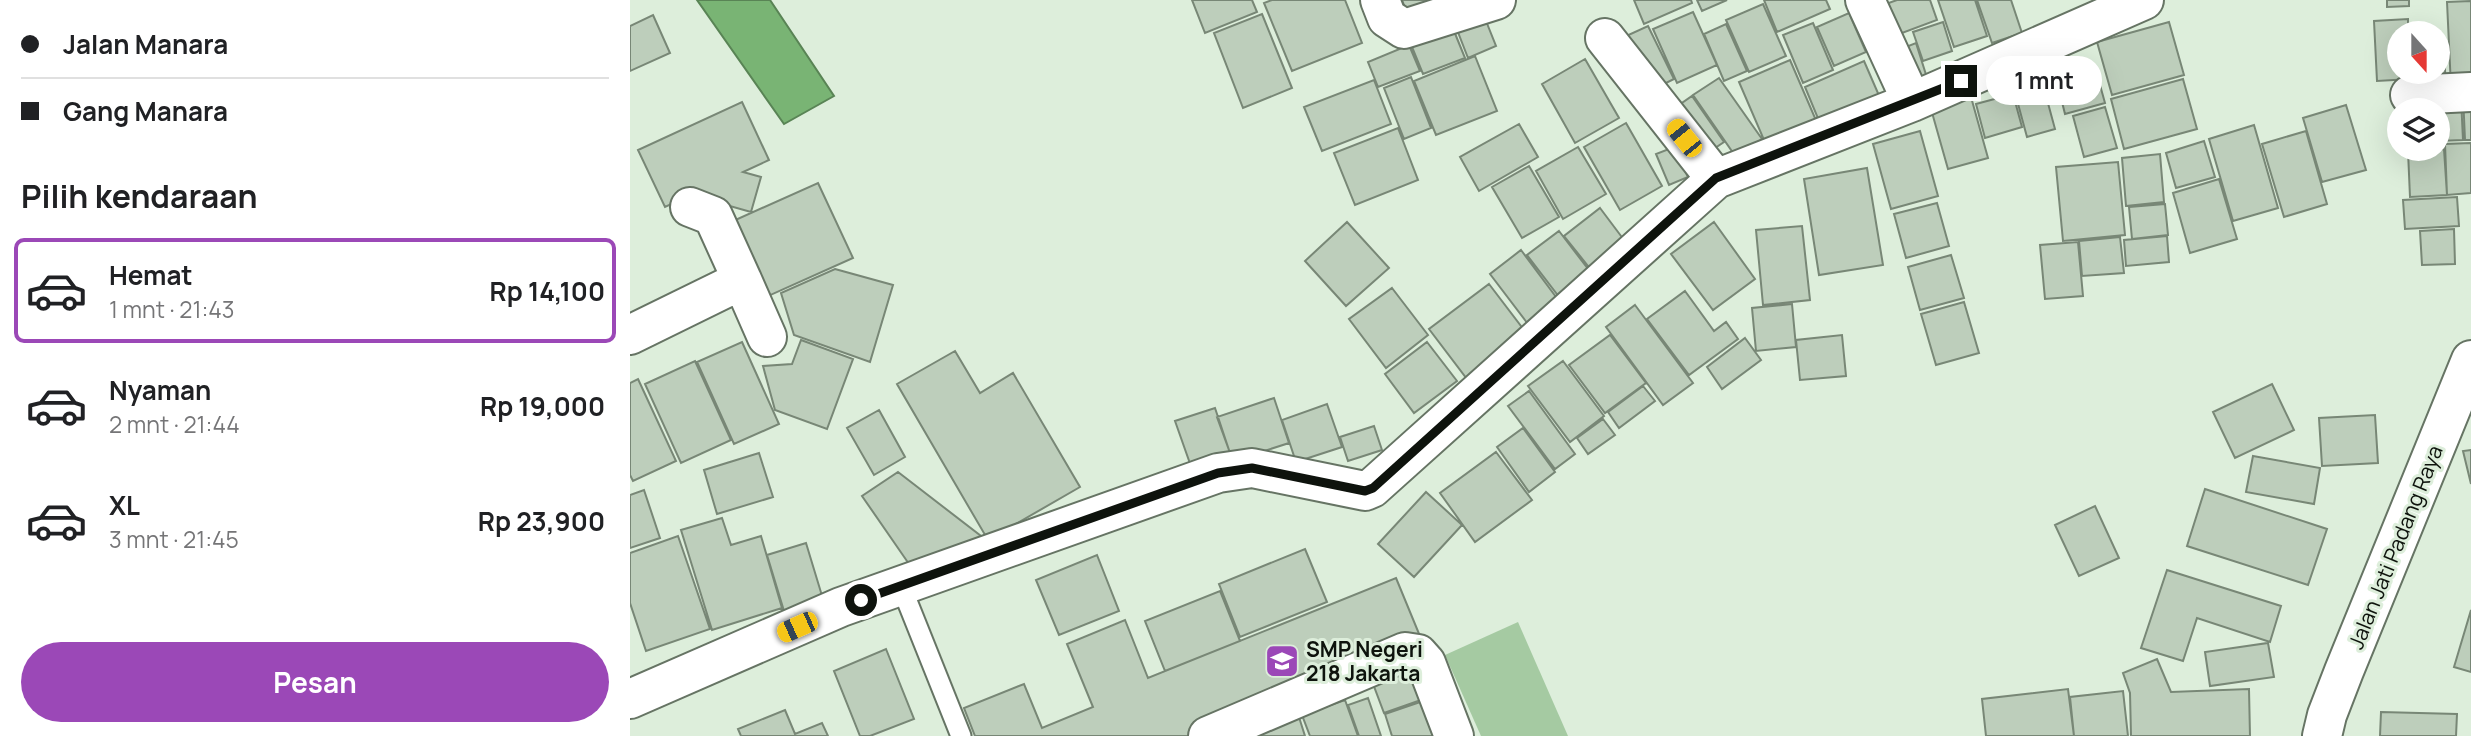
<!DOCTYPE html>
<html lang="id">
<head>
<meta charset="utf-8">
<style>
  body { margin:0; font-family:Manrope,sans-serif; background:#f2f2f2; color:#202124; height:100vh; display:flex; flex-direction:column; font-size:26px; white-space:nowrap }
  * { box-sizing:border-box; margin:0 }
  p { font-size:23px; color:#757577 }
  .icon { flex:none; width:38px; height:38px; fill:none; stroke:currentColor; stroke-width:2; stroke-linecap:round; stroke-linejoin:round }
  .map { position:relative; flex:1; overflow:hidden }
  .details { display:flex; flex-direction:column; background:#fff; width:630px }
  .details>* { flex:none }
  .banner { display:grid; align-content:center; height:154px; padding:0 21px; background:#fff }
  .needle { width:46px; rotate:159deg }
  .tools { position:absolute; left:1757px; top:21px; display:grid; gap:14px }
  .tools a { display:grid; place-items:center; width:63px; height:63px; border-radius:50%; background:#fff; box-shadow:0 7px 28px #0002; font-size:35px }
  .end { position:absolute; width:32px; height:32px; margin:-16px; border:9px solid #0e130d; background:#fff; box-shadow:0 0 0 4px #fff }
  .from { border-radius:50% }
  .bubble { position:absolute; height:49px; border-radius:24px; background:#fff; box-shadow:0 7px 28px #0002; font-size:23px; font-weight:700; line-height:49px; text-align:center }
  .car { position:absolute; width:21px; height:42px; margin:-21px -10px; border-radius:9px; box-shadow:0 0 5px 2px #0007; background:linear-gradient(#f5c518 24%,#345 0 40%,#f5c518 0 76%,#345 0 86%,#f5c518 0) }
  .banner b { display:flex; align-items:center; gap:24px; height:66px; font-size:26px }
  .banner b+b { border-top:2px solid #e0e0e0 }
  .banner i { width:18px; height:18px; background:#202124 }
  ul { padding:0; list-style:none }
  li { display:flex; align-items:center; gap:21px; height:105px; margin:0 14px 10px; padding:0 7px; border:4px solid transparent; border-radius:10px }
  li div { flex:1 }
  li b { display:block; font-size:26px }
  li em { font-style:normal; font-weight:700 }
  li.selected { border-color:#9b48b7 }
  li>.icon { width:63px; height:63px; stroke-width:1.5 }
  h2 { padding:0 21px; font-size:32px; line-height:84px }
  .button { display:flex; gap:14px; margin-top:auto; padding:14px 21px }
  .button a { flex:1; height:80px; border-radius:42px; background:#9b48b7; color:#fff; font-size:28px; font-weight:700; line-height:80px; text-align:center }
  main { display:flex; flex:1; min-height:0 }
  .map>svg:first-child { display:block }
  .green { fill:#a5caa2 }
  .water { fill:#79b474; stroke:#598455; stroke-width:2 }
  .building { fill:#bdcebb; stroke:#788776; stroke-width:2 }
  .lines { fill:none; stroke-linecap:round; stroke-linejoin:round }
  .service-casing { stroke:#667464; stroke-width:23 }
  .minor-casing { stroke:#667464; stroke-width:42 }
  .tertiary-casing { stroke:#667464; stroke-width:42 }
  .service { stroke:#fff; stroke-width:19 }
  .minor { stroke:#fff; stroke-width:38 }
  .tertiary { stroke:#fff; stroke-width:38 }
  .route { stroke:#0e130d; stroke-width:9 }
  .labels { text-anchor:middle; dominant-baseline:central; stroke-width:6; stroke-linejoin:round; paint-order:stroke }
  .street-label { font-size:21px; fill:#0e130d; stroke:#ddeedb }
  .poi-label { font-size:21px; font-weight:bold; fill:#0e130d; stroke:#ddeedb; text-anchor:start }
</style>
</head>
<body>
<main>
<section class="details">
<div class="banner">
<b><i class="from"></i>Jalan Manara</b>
<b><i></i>Gang Manara</b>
</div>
<h2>Pilih kendaraan</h2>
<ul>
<li class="selected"><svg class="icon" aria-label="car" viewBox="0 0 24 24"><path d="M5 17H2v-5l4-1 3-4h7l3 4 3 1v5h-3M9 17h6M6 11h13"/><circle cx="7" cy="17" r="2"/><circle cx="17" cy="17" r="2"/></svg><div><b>Hemat</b><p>1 mnt · 21:43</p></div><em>Rp 14,100</em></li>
<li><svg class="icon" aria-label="car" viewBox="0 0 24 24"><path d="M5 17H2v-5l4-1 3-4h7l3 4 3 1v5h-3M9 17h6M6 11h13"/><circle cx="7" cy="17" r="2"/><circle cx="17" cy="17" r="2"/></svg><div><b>Nyaman</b><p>2 mnt · 21:44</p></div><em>Rp 19,000</em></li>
<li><svg class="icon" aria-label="car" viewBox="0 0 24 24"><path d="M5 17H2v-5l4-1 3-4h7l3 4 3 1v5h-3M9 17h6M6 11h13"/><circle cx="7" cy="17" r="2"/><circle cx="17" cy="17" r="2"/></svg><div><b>XL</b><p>3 mnt · 21:45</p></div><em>Rp 23,900</em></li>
</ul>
<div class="button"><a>Pesan</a></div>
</section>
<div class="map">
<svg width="1841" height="736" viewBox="0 0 1841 736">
  <rect width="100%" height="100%" fill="#ddeedb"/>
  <path class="green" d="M 888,622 L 938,736 L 851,736 L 815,655 Z"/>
  <path class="water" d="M 67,0 L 140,0 L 204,96 L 154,124 Z"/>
  <path class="building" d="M 562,0 L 622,0 L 627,12 L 575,33 Z
    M 642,0 L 715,0 L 732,43 L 662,71 L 634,3 Z
    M 772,0 L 801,0 L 803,3 L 777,13 Z
    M 1004,0 L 1061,0 L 1062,3 L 1014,24 Z
    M 1067,0 L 1097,0 L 1072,11 Z
    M 1134,0 L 1196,0 L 1200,9 L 1147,32 Z
    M 1267,0 L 1300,0 L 1307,20 L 1264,36 L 1253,5 Z
    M 1308,0 L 1345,0 L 1357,36 L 1324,47 Z
    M 1347,0 L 1381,0 L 1392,33 L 1362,43 Z
    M 1757,0 L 1779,0 L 1779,6 L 1757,7 Z
    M 1841,1 L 1841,85 L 1821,87 L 1817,2 Z
    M 1133,4 L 1156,56 L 1119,72 L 1096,20 Z
    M 1063,12 L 1087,65 L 1047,83 L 1023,29 Z
    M 1219,13 L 1236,52 L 1204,66 L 1187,27 Z
    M 632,14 L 662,88 L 613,108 L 584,33 Z
    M 23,15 L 40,53 L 0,71 L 0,26 Z
    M 854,16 L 866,46 L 838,58 L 826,27 Z
    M 1778,19 L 1778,33 L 1769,33 L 1769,72 L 1780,72 L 1781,79 L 1747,81 L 1744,21 Z
    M 1313,22 L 1322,51 L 1293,61 L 1283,32 Z
    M 1539,22 L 1554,75 L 1482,95 L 1467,42 Z
    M 1183,23 L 1203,70 L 1173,83 L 1153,35 Z
    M 1096,24 L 1117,71 L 1094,81 L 1074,34 Z
    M 1018,26 L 1044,79 L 1020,91 L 994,37 Z
    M 824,31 L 835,58 L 793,74 L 782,47 Z
    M 1808,36 L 1813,36 L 1816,87 L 1783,89 L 1782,72 L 1808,72 Z
    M 1286,43 L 1298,81 L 1281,87 L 1268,50 Z
    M 779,45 L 790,71 L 748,87 L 738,62 Z
    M 845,56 L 867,111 L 806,135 L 784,81 Z
    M 955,59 L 989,118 L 945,143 L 912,84 Z
    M 1160,60 L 1188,125 L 1137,147 L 1109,82 Z
    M 1234,61 L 1254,107 L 1194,133 L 1175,87 Z
    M 1465,67 L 1475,103 L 1435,114 L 1426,78 Z
    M 1409,70 L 1425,129 L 1397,137 L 1381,78 Z
    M 781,77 L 801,128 L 774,139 L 754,88 Z
    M 1089,78 L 1132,139 L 1106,157 L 1063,95 Z
    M 1553,79 L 1567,129 L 1494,149 L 1481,99 Z
    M 744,80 L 761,124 L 692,151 L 674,107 Z
    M 1383,94 L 1392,127 L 1355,138 L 1346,104 Z
    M 1841,94 L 1841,140 L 1835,140 L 1833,95 Z
    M 1062,96 L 1094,142 L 1070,158 L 1039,112 Z
    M 1341,97 L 1358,158 L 1318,169 L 1301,109 Z
    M 1831,98 L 1833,140 L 1808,141 L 1808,110 Z
    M 112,102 L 139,160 L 113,172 L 131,177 L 121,212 L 61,195 L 35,207 L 8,150 Z
    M 1716,105 L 1736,170 L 1692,182 L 1673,118 Z
    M 1475,107 L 1487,148 L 1454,157 L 1443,116 Z
    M 996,123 L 1032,186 L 990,210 L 954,147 Z
    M 889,124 L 908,157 L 849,191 L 830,157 Z
    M 1624,125 L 1648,208 L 1603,221 L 1579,139 Z
    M 768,128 L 788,180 L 725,205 L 704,153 Z
    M 1290,131 L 1308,196 L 1261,209 L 1243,144 Z
    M 1676,131 L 1697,204 L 1654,217 L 1632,144 Z
    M 1574,141 L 1585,177 L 1546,188 L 1536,153 Z
    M 1841,143 L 1841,193 L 1817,195 L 1815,144 Z
    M 948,147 L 976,194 L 933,219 L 906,171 Z
    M 1044,147 L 1058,177 L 1039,185 L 1026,154 Z
    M 1814,149 L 1817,195 L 1780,197 L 1778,151 Z
    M 1530,154 L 1534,202 L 1496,206 L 1492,158 Z
    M 1488,162 L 1495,235 L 1433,241 L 1426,167 Z
    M 899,166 L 929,217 L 892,238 L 862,187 Z
    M 1237,168 L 1253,265 L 1189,275 L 1174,179 Z
    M 1589,179 L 1607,239 L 1560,253 L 1543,193 Z
    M 188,183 L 223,258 L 127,301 L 92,226 Z
    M 1827,197 L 1829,226 L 1775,229 L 1773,200 Z
    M 1307,203 L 1319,246 L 1276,258 L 1264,214 Z
    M 1535,204 L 1538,235 L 1502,239 L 1499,207 Z
    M 970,208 L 997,244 L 962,271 L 934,236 Z
    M 717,222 L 759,268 L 716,306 L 675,261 Z
    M 1084,222 L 1125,279 L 1083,310 L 1041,254 Z
    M 1172,226 L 1180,300 L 1133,305 L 1126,230 Z
    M 1824,229 L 1825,264 L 1792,265 L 1790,231 Z
    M 929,231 L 965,278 L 933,302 L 897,255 Z
    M 1537,236 L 1539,262 L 1496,266 L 1494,240 Z
    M 1490,237 L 1494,273 L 1452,276 L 1449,241 Z
    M 1448,242 L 1453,296 L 1415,299 L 1410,245 Z
    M 891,250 L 932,305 L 901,328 L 860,274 Z
    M 1321,255 L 1334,298 L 1290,310 L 1278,267 Z
    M 205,269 L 263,285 L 240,362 L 164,335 L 151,293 Z
    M 859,284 L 897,334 L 837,379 L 799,329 Z
    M 762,288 L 798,335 L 756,368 L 719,319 Z
    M 1055,291 L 1084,331 L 1096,322 L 1108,339 L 1059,375 L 1017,319 Z
    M 1334,302 L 1349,353 L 1306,365 L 1291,314 Z
    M 1162,304 L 1166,347 L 1126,351 L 1122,308 Z
    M 1005,305 L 1063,383 L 1033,405 L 976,327 Z
    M 980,335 L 1016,383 L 975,413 L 939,365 Z
    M 1212,335 L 1216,376 L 1170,380 L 1166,340 Z
    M 1115,338 L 1131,360 L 1092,389 L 1077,367 Z
    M 171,340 L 223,359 L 197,429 L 145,410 L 133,366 L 162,364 Z
    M 112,342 L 149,424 L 104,444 L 67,362 Z
    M 797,342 L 827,381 L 784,413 L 755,374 Z
    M 325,351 L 350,393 L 383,373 L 450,487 L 358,540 L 267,384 Z
    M 65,361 L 101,440 L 51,463 L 15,384 Z
    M 933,361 L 974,416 L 940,442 L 898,386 Z
    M 8,379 L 46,461 L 3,481 L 0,475 L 0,383 Z
    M 1642,384 L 1664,430 L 1605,458 L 1583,412 Z
    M 1013,386 L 1025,401 L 989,428 L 978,412 Z
    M 899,391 L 945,454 L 925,469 L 878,406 Z
    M 644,398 L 659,443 L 603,461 L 587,417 Z
    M 697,404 L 712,447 L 666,462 L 652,420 Z
    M 585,408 L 602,459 L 563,472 L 545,421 Z
    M 249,410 L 275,457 L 244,475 L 217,428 Z
    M 1745,415 L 1748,463 L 1692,466 L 1689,418 Z
    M 973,419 L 985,435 L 958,454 L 947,438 Z
    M 744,426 L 752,450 L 718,461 L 710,437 Z
    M 893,428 L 925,472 L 899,492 L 867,447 Z
    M 1841,450 L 1841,484 L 1833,451 Z
    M 866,452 L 902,500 L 845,542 L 810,493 Z
    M 129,453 L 143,497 L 87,514 L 74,470 Z
    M 1623,456 L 1690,468 L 1684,504 L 1616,492 Z
    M 268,472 L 351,536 L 288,577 L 232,496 Z
    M 1575,489 L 1697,529 L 1678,585 L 1557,546 Z
    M 14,490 L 30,538 L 0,548 L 0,495 Z
    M 796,492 L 832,525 L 784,577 L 748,544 Z
    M 1465,506 L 1489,558 L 1449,576 L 1425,525 Z
    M 92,518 L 101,545 L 131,536 L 152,608 L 82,630 L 51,530 Z
    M 48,536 L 80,629 L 16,651 L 0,603 L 0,553 Z
    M 176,543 L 193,599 L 154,611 L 137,555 Z
    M 675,549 L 697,602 L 610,637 L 589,584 Z
    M 467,555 L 489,611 L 429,635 L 406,580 Z
    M 1537,570 L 1651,606 L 1640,642 L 1567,618 L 1553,661 L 1511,648 Z
    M 766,578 L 792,641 L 558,736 L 345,736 L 334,708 L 394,684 L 412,728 L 463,707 L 437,644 L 495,620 L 518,678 Z
    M 590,591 L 610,641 L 535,671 L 515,621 Z
    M 1841,610 L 1841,672 L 1824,667 Z
    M 1638,643 L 1644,677 L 1580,686 L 1575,652 Z
    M 256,649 L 284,719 L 240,736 L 230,736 L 204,671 Z
    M 1527,659 L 1541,692 L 1619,689 L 1620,736 L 1501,736 L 1500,693 L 1493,673 Z
    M 780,667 L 791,700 L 754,713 L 742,681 Z
    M 1438,689 L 1444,736 L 1356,736 L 1352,699 Z
    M 1493,691 L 1498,736 L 1444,736 L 1440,697 Z
    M 738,698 L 751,736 L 729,736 L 718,705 Z
    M 715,700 L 728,736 L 680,736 L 672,715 Z
    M 796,700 L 808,736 L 762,736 L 755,714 Z
    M 155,710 L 165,734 L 192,723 L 198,736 L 111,736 L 108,729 Z
    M 1751,712 L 1827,714 L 1826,736 L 1750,736 Z
    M 668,714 L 675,736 L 627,736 Z"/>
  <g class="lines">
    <g class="service-casing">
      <path id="service" d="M 271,586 L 331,736"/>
    </g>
    <g class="minor-casing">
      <path id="minor" d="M 750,0 L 757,18 L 774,29 L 866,0
        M 1235,0 L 1282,102
        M 975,38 L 1086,179
        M 1780,95 L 1841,92
        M 112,280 L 137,337
        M 0,335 L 112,280 L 83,216 L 60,207
        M 0,699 L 211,607 L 588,473 L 622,468 L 735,491 L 742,488 L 1086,179 L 1282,102 L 1514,0
        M 578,736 L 775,652 L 788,654 L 796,663 L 824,736"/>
    </g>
    <g class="tertiary-casing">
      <path id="tertiary" d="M 1692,736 L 1697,715 L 1714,671 L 1841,360"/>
    </g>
    <use href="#service" class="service"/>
    <use href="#minor" class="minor"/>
    <use href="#tertiary" class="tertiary"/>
  </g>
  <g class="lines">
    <path class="route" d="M 231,600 L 588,473 L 622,468 L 735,491 L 743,488 L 1086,178 L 1331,81"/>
  </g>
  <defs>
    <g id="school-square" transform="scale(1.75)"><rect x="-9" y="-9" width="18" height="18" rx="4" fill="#9b48b7" stroke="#ddeedb"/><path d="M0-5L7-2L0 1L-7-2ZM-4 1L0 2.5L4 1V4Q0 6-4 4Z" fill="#fff"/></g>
  </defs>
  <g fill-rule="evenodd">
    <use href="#school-square" x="652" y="661"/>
  </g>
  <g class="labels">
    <g class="street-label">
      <text transform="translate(1765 547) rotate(-68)">Jalan Jati Padang Raya</text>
    </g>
    <g class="poi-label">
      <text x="676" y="649">SMP Negeri<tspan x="676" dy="24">218 Jakarta</tspan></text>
    </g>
  </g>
</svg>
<div class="tools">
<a><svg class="needle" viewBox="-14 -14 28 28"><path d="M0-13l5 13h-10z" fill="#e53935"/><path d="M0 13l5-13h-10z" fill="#757577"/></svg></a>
<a><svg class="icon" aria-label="layers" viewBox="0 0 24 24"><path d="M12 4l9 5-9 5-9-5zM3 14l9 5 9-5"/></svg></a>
</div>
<i class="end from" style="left:231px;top:600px"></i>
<i class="end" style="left:1331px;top:81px"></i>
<div class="bubble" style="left:1356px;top:56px;width:116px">1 mnt</div>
<i class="car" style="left:1054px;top:138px;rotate:321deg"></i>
<i class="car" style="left:167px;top:627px;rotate:246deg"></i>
</div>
</main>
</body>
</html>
